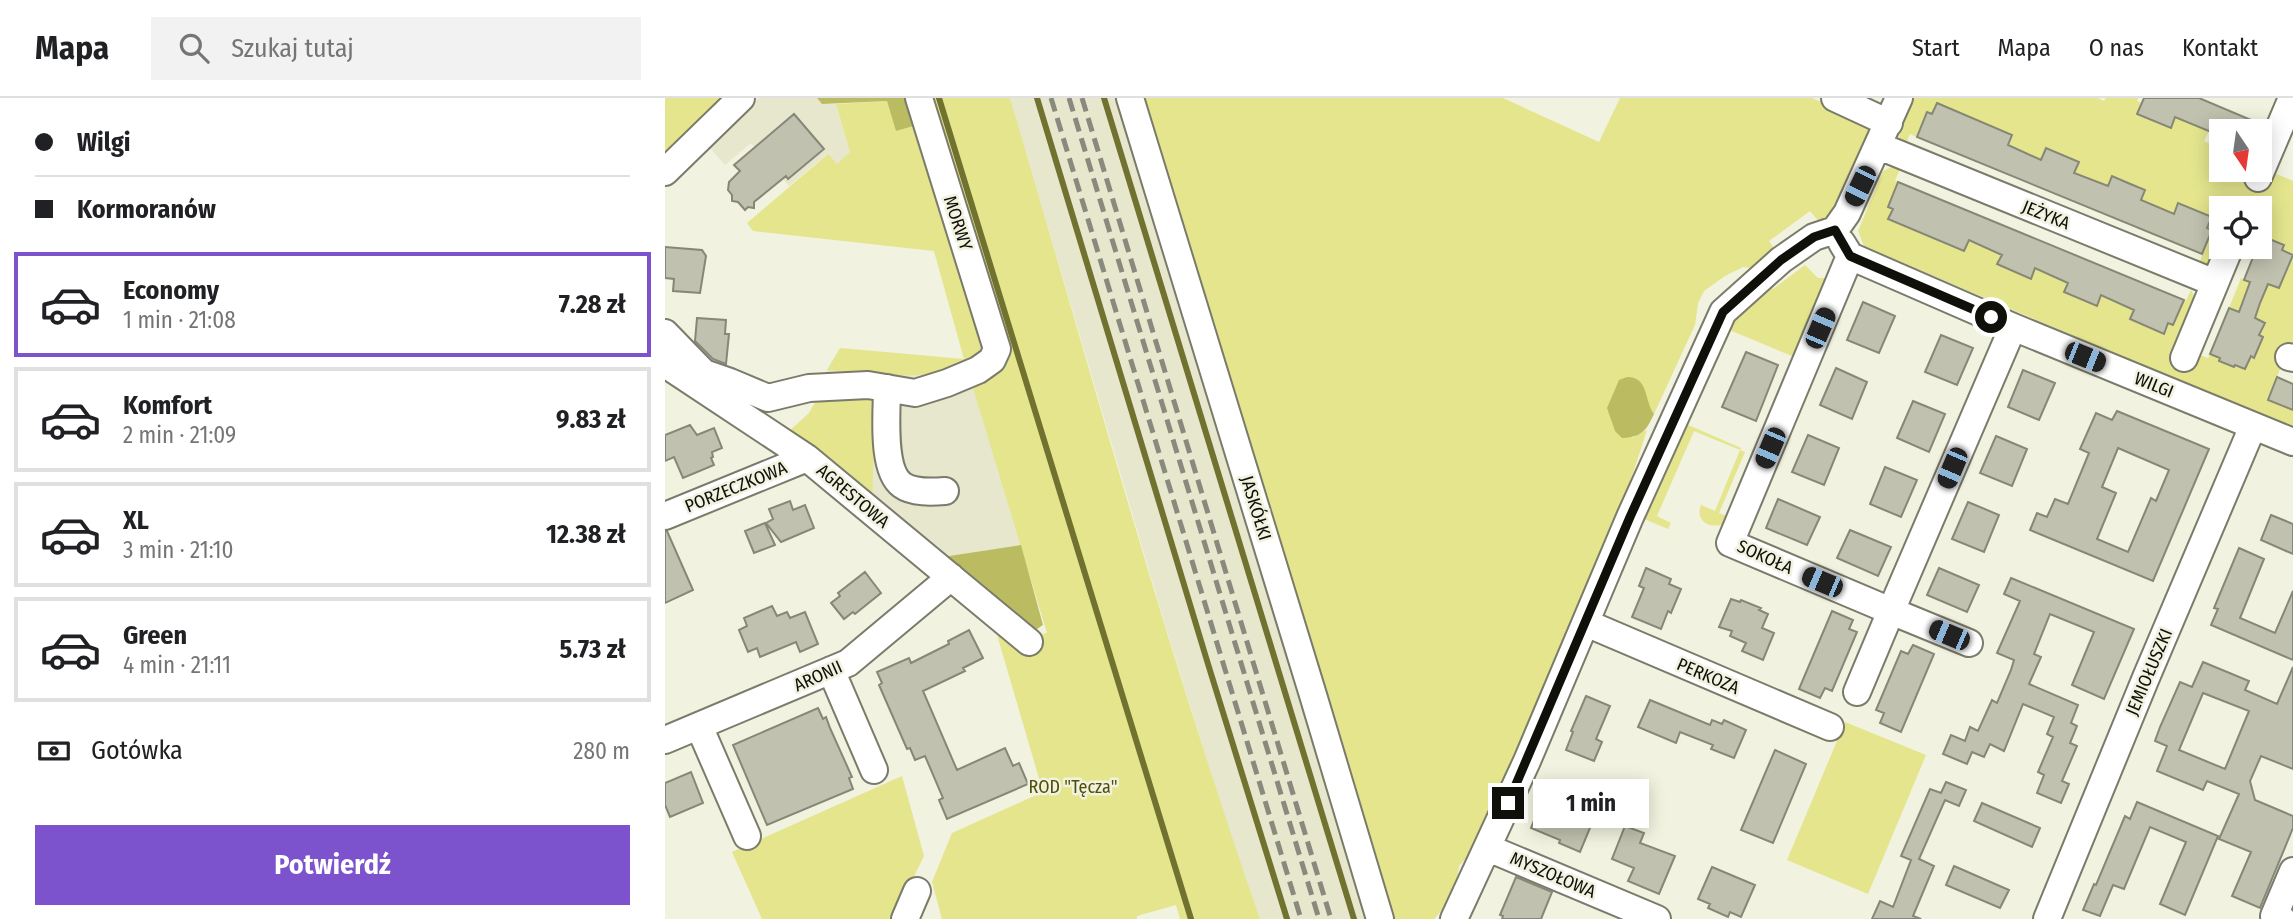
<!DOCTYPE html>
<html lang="pl">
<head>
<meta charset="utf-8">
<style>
  body { margin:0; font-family:"Fira Sans Condensed",sans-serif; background:#f2f2f2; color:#202124; height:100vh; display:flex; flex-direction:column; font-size:26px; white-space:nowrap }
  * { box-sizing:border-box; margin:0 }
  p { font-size:23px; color:#757577 }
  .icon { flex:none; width:38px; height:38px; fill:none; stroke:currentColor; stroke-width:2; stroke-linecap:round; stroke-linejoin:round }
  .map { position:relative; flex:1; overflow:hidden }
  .drawer { display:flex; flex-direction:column; background:#fff; width:665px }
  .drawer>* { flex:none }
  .banner { display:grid; align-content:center; height:154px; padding:0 35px; background:#fff }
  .needle { width:46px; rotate:167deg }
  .tools { position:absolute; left:1544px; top:21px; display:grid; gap:14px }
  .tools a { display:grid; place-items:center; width:63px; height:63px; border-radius:0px; background:#fff; box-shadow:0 4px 18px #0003; font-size:35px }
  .end { position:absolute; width:32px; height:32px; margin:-16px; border:9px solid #10100a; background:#fff; box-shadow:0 0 0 4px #fff }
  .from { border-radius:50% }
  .bubble { position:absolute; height:49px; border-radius:0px; background:#fff; box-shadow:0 4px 18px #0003; font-size:23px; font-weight:700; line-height:49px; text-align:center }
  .car { position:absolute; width:21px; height:42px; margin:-21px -10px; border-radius:9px; box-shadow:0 0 5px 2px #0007; background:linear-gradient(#222 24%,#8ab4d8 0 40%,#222 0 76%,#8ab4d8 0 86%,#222 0) }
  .banner b { display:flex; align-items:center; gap:24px; height:66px; font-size:26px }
  .banner b+b { border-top:2px solid #e0e0e0 }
  .banner i { width:18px; height:18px; background:#202124 }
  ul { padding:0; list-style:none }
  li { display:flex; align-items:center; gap:21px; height:105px; margin:0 14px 10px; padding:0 21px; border:4px solid #e0e0e0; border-radius:0px }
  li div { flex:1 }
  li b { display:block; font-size:26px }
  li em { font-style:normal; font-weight:700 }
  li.active { border-color:#7c53cc }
  li>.icon { width:63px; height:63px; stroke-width:1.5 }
  .pay { display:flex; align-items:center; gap:18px; height:77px; padding:0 35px; font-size:26px }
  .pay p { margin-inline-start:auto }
  .button { display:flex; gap:14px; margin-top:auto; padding:14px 35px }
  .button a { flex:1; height:80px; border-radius:0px; background:#7c53cc; color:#fff; font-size:28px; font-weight:700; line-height:80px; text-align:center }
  header { display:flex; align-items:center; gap:42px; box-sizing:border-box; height:98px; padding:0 35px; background:#fff; border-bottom:2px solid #e0e0e0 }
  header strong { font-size:33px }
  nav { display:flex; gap:38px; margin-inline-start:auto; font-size:24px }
  .search { width:490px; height:63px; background:#f2f2f2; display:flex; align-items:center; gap:18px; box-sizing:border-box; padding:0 24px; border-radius:0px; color:#757577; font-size:26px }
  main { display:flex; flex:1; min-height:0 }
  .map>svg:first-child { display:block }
  .built { fill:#e6e7cd }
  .green { fill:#e4e58d }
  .forest { fill:#bbbc62 }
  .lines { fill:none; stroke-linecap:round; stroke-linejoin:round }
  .stream { stroke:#717130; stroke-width:6 }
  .building { fill:#c0c1af; stroke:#868776; stroke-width:2; fill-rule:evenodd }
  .minor-casing { stroke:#7a7b6a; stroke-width:30 }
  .minor { stroke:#fff; stroke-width:26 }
  .rail { stroke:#898a7d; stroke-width:5; stroke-dasharray:14 7; stroke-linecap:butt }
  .route { stroke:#10100a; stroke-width:9 }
  .labels { text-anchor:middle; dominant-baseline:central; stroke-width:5; stroke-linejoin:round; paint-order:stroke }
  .street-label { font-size:18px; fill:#10100a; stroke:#f1f2df }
  .park-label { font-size:18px; fill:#504f08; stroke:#f1f2df }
</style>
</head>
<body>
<header>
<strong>Mapa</strong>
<div class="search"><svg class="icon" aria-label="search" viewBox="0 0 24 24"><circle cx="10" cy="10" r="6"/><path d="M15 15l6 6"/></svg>Szukaj tutaj</div>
<nav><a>Start</a><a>Mapa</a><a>O nas</a><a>Kontakt</a></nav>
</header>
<main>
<section class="drawer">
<div class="banner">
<b><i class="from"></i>Wilgi</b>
<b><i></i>Kormoranów</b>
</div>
<ul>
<li class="active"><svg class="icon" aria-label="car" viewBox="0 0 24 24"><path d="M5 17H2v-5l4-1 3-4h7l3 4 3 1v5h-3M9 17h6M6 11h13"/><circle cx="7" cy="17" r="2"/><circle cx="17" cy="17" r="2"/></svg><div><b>Economy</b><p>1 min · 21:08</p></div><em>7.28 zł</em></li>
<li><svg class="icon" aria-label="car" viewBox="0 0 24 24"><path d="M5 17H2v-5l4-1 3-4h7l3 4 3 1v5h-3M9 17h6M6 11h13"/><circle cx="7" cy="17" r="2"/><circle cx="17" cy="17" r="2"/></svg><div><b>Komfort</b><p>2 min · 21:09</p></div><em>9.83 zł</em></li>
<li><svg class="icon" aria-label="car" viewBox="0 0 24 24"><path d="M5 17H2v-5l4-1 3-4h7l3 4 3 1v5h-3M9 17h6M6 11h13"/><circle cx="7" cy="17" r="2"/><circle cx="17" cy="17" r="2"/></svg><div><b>XL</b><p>3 min · 21:10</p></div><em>12.38 zł</em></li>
<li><svg class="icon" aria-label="car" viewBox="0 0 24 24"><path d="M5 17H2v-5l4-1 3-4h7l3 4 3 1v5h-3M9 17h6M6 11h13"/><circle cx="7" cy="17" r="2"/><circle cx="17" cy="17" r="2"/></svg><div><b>Green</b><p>4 min · 21:11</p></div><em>5.73 zł</em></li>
</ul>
<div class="pay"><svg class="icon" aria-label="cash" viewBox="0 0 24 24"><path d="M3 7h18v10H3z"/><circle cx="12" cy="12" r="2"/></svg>Gotówka<p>280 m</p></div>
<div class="button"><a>Potwierdź</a></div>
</section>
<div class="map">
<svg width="1628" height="821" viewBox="0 0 1628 821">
  <rect width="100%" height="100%" fill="#f1f2df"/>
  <path class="built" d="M 94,0 L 152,0 L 157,6 L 171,6 L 185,54 L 172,67 L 162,56 L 124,88 L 86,45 L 60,67 L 41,45 Z
    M 345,0 L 459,0 L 543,273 L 700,821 L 595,821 L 558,715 L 496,513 Z
    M 301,266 L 356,447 L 271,460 L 207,405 L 156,294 L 162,272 L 226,278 Z"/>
  <path class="green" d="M 0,0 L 62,0 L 20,36 L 0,56 Z
    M 262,0 L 345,0 C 426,274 501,551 595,821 L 515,821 L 511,807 L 472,818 L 472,821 L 277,821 L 267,784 L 287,735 L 378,694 L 328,523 L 373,537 L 382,535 L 301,267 L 276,276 L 226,278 L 162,272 L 175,250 L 299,261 L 269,153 L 88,133 L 82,125 L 163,56 L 172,66 L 185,54 L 171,6 L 222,3 L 232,33 L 269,22 Z
    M 474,0 L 838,0 L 934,44 L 955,0 L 1147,0 L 1202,25 L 1206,34 L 1170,113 L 1155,125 L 1145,113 L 1104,143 L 1113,156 L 1093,171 L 1078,169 L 1060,178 L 1039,193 L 1033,205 L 1030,227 L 989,316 L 985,310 L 981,296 L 967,340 L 982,332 L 942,454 L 813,747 L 794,768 L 790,797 L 769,821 L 722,821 Z
    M 1248,0 L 1433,0 L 1439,3 L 1441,0 L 1473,0 L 1472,3 L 1477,5 L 1473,16 L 1506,30 L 1510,20 L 1516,21 L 1533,0 L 1549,6 L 1539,30 L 1544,33 L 1539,43 L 1556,51 L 1556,72 L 1607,74 L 1628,83 L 1628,247 L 1622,245 L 1615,263 L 1618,264 L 1603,301 L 1628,312 L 1628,332 L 1199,148 L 1193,133 L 1218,73 L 1231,67 L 1236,69 L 1230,82 L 1233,84 L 1223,108 L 1228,111 L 1224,121 L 1240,128 L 1308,144 L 1319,120 L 1342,129 L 1332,153 L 1337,156 L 1333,167 L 1365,180 L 1370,170 L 1403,183 L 1399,194 L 1432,208 L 1436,197 L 1470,211 L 1465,221 L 1498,235 L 1503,225 L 1508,227 L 1519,202 L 1521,203 L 1526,192 L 1531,201 L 1532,256 L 1543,260 L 1545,256 L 1555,260 L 1554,264 L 1580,271 L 1586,258 L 1589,259 L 1599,225 L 1564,210 L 1576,180 L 1600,191 L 1603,186 L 1614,190 L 1628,158 L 1617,152 L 1619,147 L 1594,137 L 1594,110 L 1573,109 L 1556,110 L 1556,148 L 1547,168 L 1532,170 L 1547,133 L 1542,130 L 1546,120 L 1513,106 L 1509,116 L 1503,114 L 1493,139 L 1471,130 L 1481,105 L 1476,103 L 1480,92 L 1447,78 L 1443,89 L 1437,87 L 1427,111 L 1404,102 L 1414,78 L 1409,75 L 1414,64 L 1381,51 L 1376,61 L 1371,60 L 1361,84 L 1338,74 L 1347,37 L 1272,6 L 1267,16 L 1262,15 L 1252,39 L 1245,36 L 1239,50 L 1233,36 Z
    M 1140,167 L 1153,180 L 1168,180 L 1134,261 L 1062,231 L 1021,326 L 1076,350 L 1075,352 L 1080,354 L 1054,415 L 1067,420 C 1055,434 1028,428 1036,407 L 1050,413 L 1075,352 L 1029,333 L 992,418 L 1006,425 L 1003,431 L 977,420 L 1055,235 L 1104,185 L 1108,191 Z
    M 156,294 L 187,297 L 210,304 L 207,405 L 120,337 L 144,315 Z
    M 1180,624 L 1261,657 L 1203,796 L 1122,762 Z
    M 237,678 L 259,758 L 229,819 L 224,821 L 97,821 L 67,754 Z"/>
  <path class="forest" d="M 152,0 L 247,0 L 256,26 L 231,33 L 222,3 L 157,6 Z
    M 962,279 C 984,279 979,302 989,316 C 981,333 977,339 957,340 L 950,333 L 942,310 L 954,282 Z
    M 356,447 L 378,527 L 366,535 L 271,460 Z"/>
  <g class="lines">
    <path class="stream" d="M 274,0 L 526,821
      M 372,0 L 543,566 L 622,821
      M 439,0 L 689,821"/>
  </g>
  <path class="building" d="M 1479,0 L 1534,0 L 1598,27 L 1596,33 L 1556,33 L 1556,38 L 1510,19 L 1506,30 L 1472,16 Z
    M 1272,5 L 1347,37 L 1343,47 L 1376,62 L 1381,50 L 1414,64 L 1409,75 L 1443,88 L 1447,78 L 1463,85 L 1480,92 L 1476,102 L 1509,116 L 1513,105 L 1547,119 L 1542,130 L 1547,132 L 1537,156 L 1252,39 L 1262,14 L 1267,16 Z
    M 129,16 L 159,51 L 123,81 L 121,78 L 89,104 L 89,110 L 83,109 L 80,112 L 73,104 L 67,103 L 67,97 L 63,92 L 64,84 L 75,73 L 69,67 Z
    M 1233,84 L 1519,202 L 1508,227 L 1503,225 L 1499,236 L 1465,221 L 1469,212 L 1436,197 L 1432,208 L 1399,194 L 1403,185 L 1370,170 L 1366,181 L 1332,166 L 1337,157 L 1304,142 L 1299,153 L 1223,121 L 1228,111 L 1223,109 Z
    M 1597,138 L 1619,147 L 1617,152 L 1628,157 L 1614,190 L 1603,186 L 1595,205 L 1590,220 L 1600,225 L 1594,237 L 1598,239 L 1589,260 L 1586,258 L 1580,271 L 1570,267 L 1569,269 L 1554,263 L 1555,260 L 1545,256 L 1564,210 L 1574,214 L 1585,184 L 1579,182 L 1592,149 L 1594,149 Z
    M 0,149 L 37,152 L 41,158 L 35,195 L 8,193 L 9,181 L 0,180 Z
    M 1198,204 L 1230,218 L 1214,255 L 1182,242 Z
    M 32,220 L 61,222 L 60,236 L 64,236 L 61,266 L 48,261 L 30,243 Z
    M 1276,237 L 1308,250 L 1292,287 L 1260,274 Z
    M 1081,254 L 1113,267 L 1091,323 L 1057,309 Z
    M 1171,270 L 1202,284 L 1187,321 L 1155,307 Z
    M 1358,272 L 1390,285 L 1374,322 L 1343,309 Z
    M 1612,279 L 1628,286 L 1628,312 L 1603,302 Z
    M 1248,303 L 1280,316 L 1264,354 L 1232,340 Z
    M 1452,313 L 1544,351 L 1488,483 L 1365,432 L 1372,415 L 1382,419 L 1390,401 L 1403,406 L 1424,355 L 1415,351 L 1431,315 L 1447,322 ZM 1453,350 L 1504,372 L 1491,403 L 1486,400 L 1463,454 L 1432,441 L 1451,395 L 1437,389 Z
    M 25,327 L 32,337 L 49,330 L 57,350 L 47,354 L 48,359 L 46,360 L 49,367 L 18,380 L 9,359 L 0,363 L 0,337 Z
    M 1143,337 L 1174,350 L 1159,387 L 1127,374 Z
    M 1331,338 L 1362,351 L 1347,388 L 1315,375 Z
    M 1220,369 L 1252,382 L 1236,419 L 1205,406 Z
    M 1113,401 L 1155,419 L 1142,447 L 1101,430 Z
    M 125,403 L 128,412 L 140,407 L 149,430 L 116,444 L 101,425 L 108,421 L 104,411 Z
    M 1303,404 L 1334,417 L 1319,454 L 1287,441 Z
    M 1606,417 L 1628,426 L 1628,456 L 1596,442 Z
    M 100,425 L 110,447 L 89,455 L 80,433 Z
    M 1185,432 L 1226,449 L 1213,478 L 1172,460 Z
    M 0,433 L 2,433 L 28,492 L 0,505 Z
    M 1574,450 L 1599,461 L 1575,520 L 1610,535 L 1628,493 L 1628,562 L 1546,527 L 1553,511 L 1549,510 Z
    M 981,470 L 1006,481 L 1004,486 L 1016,491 L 1006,515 L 1003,513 L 996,531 L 967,519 L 979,490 L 974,488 Z
    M 1274,470 L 1314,487 L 1302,514 L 1262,497 Z
    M 200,474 L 216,495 L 190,516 L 188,514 L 179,521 L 166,505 L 175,498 L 173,495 Z
    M 1346,480 L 1469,531 L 1439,601 L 1407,587 L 1429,534 L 1385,516 L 1369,556 L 1376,559 L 1364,586 L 1413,607 L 1406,625 L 1412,628 L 1405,645 L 1412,648 L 1397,683 L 1404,686 L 1396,705 L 1372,695 L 1379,677 L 1373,674 L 1388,639 L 1382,636 L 1389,619 L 1358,606 L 1339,653 L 1325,646 L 1319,659 L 1307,654 L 1302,666 L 1278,656 L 1286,637 L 1300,643 L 1305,629 L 1313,633 L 1327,602 L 1332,605 L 1346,572 L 1349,562 L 1332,555 L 1355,503 L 1339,496 Z
    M 1066,501 L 1075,504 L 1076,502 L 1096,510 L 1094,512 L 1103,516 L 1097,530 L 1109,535 L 1098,562 L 1077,553 L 1081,545 L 1065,538 L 1067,533 L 1054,529 Z
    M 107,508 L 112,518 L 122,514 L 125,520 L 140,514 L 153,546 L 135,554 L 131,544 L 95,559 L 92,550 L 83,554 L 74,532 L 82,528 L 79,520 Z
    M 1167,513 L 1188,522 L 1184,531 L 1192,534 L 1167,593 L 1160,590 L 1155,600 L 1134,591 Z
    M 304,532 L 318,560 L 298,570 L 300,573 L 258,593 L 292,672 L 340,650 L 348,668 L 354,665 L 363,686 L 282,721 L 274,702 L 278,700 L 260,658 L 250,662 L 245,650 L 242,651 L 214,587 L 217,585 L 212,574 L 244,560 L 246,565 L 284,546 L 283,543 Z
    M 1248,547 L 1269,556 L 1236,634 L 1215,625 L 1219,615 L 1211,612 L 1236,553 L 1243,556 Z
    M 1538,564 L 1584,583 L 1580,592 L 1612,606 L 1628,569 L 1628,671 L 1596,658 L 1585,683 L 1590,702 L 1628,718 L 1628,730 L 1595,810 L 1567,798 L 1586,754 L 1554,741 L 1574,696 L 1542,683 L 1538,692 L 1492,673 L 1502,648 L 1490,643 L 1495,629 L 1515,584 L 1527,589 ZM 1538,595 L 1584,613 L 1560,671 L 1514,652 Z
    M 921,598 L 945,608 L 931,641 L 937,644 L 929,663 L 901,652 L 908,634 L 906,633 Z
    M 985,602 L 1045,627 L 1047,622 L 1057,626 L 1059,622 L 1081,632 L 1069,660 L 1046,651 L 1048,647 L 1015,634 L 1011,645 L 973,629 Z
    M 153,610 L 158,621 L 161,619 L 165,630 L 187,679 L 184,680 L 188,691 L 102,727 L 68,647 Z
    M 1110,652 L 1141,666 L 1108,745 L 1076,732 Z
    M 26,674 L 38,705 L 5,719 L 0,707 L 0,685 Z
    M 1281,684 L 1301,692 L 1294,708 L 1280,702 L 1254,761 L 1269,768 L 1248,818 L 1256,821 L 1207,821 L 1215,803 L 1228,809 L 1246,762 L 1236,758 L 1265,691 L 1276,695 Z
    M 1472,704 L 1553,738 L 1520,817 L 1495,806 L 1521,744 L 1485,729 L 1459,791 L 1448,787 L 1435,818 L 1418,812 L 1429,786 L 1431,787 L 1460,718 L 1465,721 Z
    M 1317,705 L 1375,730 L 1367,749 L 1309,723 Z
    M 874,710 L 891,717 L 893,712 L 927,725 L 915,754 L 894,745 L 895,742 L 866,730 Z
    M 960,728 L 979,735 L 975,745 L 1010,758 L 994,796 L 963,783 L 969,770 L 947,761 Z
    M 1289,768 L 1344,792 L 1335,810 L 1281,787 Z
    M 1047,769 L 1090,787 L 1076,819 L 1065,814 L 1063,819 L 1043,810 L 1045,806 L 1033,801 Z
    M 851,779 L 887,794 L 876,821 L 837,821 L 838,818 L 835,817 Z"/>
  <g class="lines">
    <g class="minor-casing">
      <path id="minor" d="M 465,0 L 648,597 L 715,821
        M 1170,0 L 1224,25
        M 1214,48 L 1550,185
        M 0,74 L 76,0
        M 1593,80 L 1627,0
        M 1170,132 L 1182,115 L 1234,0
        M 1177,145 L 1185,158 L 1348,229 L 1628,344
        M 1185,158 L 1065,445 L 1226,513 L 1348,229
        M 0,235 L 39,275 L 65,284 L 103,300 L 144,290 L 203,287 L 250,295 L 282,285 L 313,272 L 327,262 L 332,251 L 254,0
        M 1624,259 L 1628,260
        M 1519,260 L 1565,149
        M 0,266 L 142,360 L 364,544
        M 222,290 C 222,313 216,372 237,387 C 248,395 267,394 280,393
        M 0,418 L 142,360
        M 921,525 L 1165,629
        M 166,572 L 209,672
        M 1192,594 L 1226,513 L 1304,545
        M 34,628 L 82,738
        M 0,642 L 183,565 L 286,479
        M 823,750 L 992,821
        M 240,821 L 252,793
        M 789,821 L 862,663 L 965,419 L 1058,214 L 1116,162 L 1149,139 L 1170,132
        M 1382,821 L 1480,582 L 1588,328
        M 1617,821 L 1609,818 L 1628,773"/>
    </g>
    <use href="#minor" class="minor"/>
    <path class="rail" d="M 386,0 L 636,821
      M 404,0 L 654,821
      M 417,0 L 666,821"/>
  </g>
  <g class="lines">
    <path class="route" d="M 843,705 L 965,419 L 1058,214 L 1116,162 L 1149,139 L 1170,132 L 1185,158 L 1326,219"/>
  </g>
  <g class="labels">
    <g class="street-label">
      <text transform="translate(1381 117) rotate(22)">JEŻYKA</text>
      <text transform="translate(293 125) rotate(72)">MORWY</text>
      <text transform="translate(1489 287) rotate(22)">WILGI</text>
      <text transform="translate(71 389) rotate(-22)">PORZECZKOWA</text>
      <text transform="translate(188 398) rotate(40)">AGRESTOWA</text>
      <text transform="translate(591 410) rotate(73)">JASKÓŁKI</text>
      <text transform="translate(1100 459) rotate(24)">SOKOŁA</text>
      <text transform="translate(1484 574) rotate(-67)">JEMIOŁUSZKI</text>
      <text transform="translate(153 578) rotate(-24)">ARONII</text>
      <text transform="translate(1043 578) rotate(23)">PERKOZA</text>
      <text transform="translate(888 777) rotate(23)">MYSZOŁOWA</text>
    </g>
    <g class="park-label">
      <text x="408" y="689">ROD "Tęcza"</text>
    </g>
  </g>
</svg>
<div class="tools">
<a><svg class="needle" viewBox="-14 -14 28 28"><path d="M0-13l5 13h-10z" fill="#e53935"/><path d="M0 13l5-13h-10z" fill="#757577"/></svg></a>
<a><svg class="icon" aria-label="locate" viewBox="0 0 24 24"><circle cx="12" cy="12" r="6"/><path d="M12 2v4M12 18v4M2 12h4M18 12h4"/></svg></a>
</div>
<i class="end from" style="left:1326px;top:219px"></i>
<i class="end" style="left:843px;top:705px"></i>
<div class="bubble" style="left:868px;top:681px;width:116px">1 min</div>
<i class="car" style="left:1195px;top:88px;rotate:206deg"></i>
<i class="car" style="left:1155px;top:230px;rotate:23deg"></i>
<i class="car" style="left:1420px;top:259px;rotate:112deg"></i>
<i class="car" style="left:1105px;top:350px;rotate:203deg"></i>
<i class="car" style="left:1287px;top:370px;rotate:203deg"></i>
<i class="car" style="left:1157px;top:484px;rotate:293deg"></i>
<i class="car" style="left:1284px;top:537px;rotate:293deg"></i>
</div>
</main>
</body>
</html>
